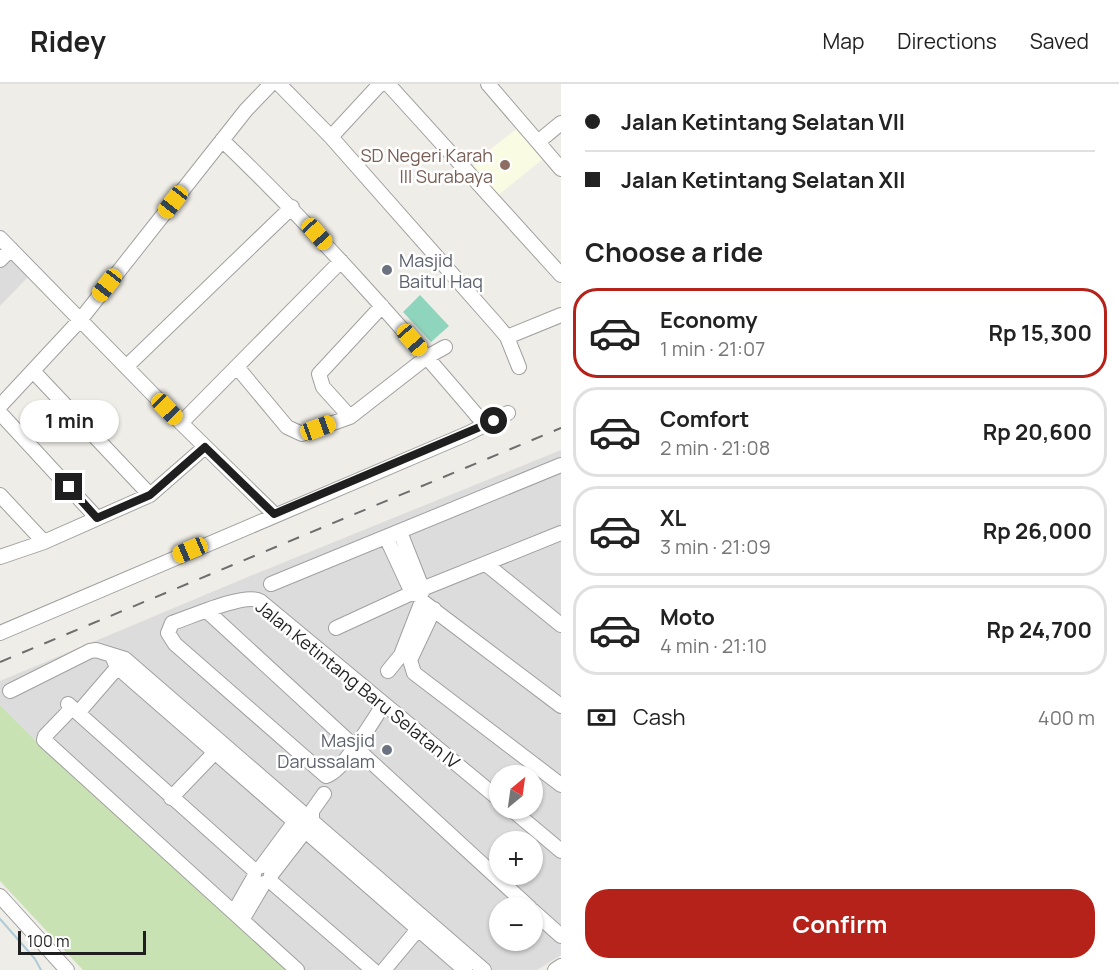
<!DOCTYPE html>
<html lang="en">
<head>
<meta charset="utf-8">
<style>
  body { margin:0; font-family:Manrope,sans-serif; background:#f6f6f6; color:#222; height:100vh; display:flex; flex-direction:column; font-size:22px; white-space:nowrap }
  * { box-sizing:border-box; margin:0 }
  p { font-size:20px; color:#767676 }
  .icon { flex:none; width:33px; height:33px; fill:none; stroke:currentColor; stroke-width:2; stroke-linecap:round; stroke-linejoin:round }
  .map { position:relative; flex:1; overflow:hidden }
  .details { display:flex; flex-direction:column; background:#fff; width:558px }
  .details>* { flex:none }
  .guide { display:grid; align-content:center; height:132px; padding:0 24px; background:#fff }
  .needle { width:39px; rotate:29deg }
  .fabs { position:absolute; left:489px; top:681px; display:grid; gap:12px }
  .fabs a { display:grid; place-items:center; width:54px; height:54px; border-radius:50%; background:#fff; box-shadow:0 2px 4px #0004; font-size:30px }
  .scale { position:absolute; left:18px; bottom:15px; width:128px; box-sizing:border-box; padding-left:6px; border:3px solid #1f1f1f; border-top:0; font-size:16px; line-height:21px; white-space:nowrap; color:#1f1f1f; -webkit-text-stroke:4px #fff; paint-order:stroke }
  .end { position:absolute; width:27px; height:27px; margin:-14px; border:8px solid #1f1f1f; background:#fff; box-shadow:0 0 0 3px #fff }
  .from { border-radius:50% }
  .bubble { position:absolute; height:42px; border-radius:21px; background:#fff; box-shadow:0 2px 4px #0004; font-size:20px; font-weight:700; line-height:42px; text-align:center }
  .car { position:absolute; width:18px; height:36px; margin:-18px -9px; border-radius:8px; box-shadow:0 0 4px 2px #0007; background:linear-gradient(#f5c518 24%,#345 0 40%,#f5c518 0 76%,#345 0 86%,#f5c518 0) }
  .guide b { display:flex; align-items:center; gap:21px; height:57px; font-size:22px }
  .guide b+b { border-top:2px solid #e0e0e0 }
  .guide i { width:15px; height:15px; background:#222 }
  ul { padding:0; list-style:none }
  li { display:flex; align-items:center; gap:18px; height:90px; margin:0 12px 9px; padding:0 12px; border:3px solid #e0e0e0; border-radius:24px }
  li div { flex:1 }
  li b { display:block; font-size:22px }
  li em { font-style:normal; font-weight:700 }
  li.active { border-color:#b52219 }
  li>.icon { width:54px; height:54px; stroke-width:1.5 }
  h2 { padding:0 24px; font-size:27px; line-height:72px }
  .pay { display:flex; align-items:center; gap:15px; height:66px; padding:0 24px; font-size:22px }
  .pay p { margin-inline-start:auto }
  .primary-button { display:flex; gap:12px; margin-top:auto; padding:12px 24px }
  .primary-button a { flex:1; height:69px; border-radius:24px; background:#b52219; color:#fff; font-size:24px; font-weight:700; line-height:69px; text-align:center }
  header { display:flex; align-items:center; gap:36px; box-sizing:border-box; height:84px; padding:0 30px; background:#fff; border-bottom:2px solid #e0e0e0 }
  header strong { font-size:28px }
  nav { display:flex; gap:33px; margin-inline-start:auto; font-size:21px }
  main { display:flex; flex:1; min-height:0 }
  .map>svg:first-child { display:block }
  .residential { fill:#dddcdc; fill-rule:evenodd }
  .education { fill:#fafbe3 }
  .grass { fill:#c8e2b3 }
  .pitch { fill:#8fd4bd }
  .lines { fill:none; stroke-linecap:round; stroke-linejoin:round }
  .stream { stroke:#adcbd7; stroke-width:2 }
  .minor-casing { stroke:#a0a0a0; stroke-width:16 }
  .minor { stroke:#fff; stroke-width:14 }
  .rail { stroke:#6d6d6d; stroke-width:2; stroke-dasharray:12 12; stroke-linecap:butt }
  .route { stroke:#1f1f1f; stroke-width:8 }
  .education-dot { fill:#8d6e63; stroke:#fff; stroke-width:2 }
  .worship-dot { fill:#6b7280; stroke:#fff; stroke-width:2 }
  .labels { text-anchor:middle; dominant-baseline:central; stroke-width:5; stroke-linejoin:round; paint-order:stroke }
  .education-label { font-size:18px; fill:#785e54; stroke:#fff; text-anchor:end }
  .worship-label { font-size:18px; fill:#5b616d; stroke:#fff; text-anchor:start }
  .street-label { font-size:18px; fill:#1f1f1f; stroke:#fff }
</style>
</head>
<body>
<header>
<strong>Ridey</strong>
<nav><a>Map</a><a>Directions</a><a>Saved</a></nav>
</header>
<main>
<div class="map">
<svg width="561" height="886" viewBox="0 0 561 886">
  <rect width="100%" height="100%" fill="#efede7"/>
  <path class="residential" d="M 0,165 L 28,193 L 0,222 Z
    M 561,366 L 561,871 L 537,886 L 291,886 L 43,659 L 35,656 L 0,621 L 0,597 L 250,492 ZM 500,692 L 532,692 L 532,724 L 500,724 ZM 500,758 L 532,758 L 532,790 L 500,790 ZM 500,824 L 532,824 L 532,856 L 500,856 Z"/>
  <path class="education" d="M 519,43 L 544,74 L 496,113 L 472,85 L 477,76 Z"/>
  <path class="grass" d="M 0,621 L 35,656 L 43,659 L 291,886 L 83,886 L 0,797 Z"/>
  <path class="pitch" d="M 420,211 L 449,242 L 431,258 L 403,228 Z"/>
  <g class="lines">
    <path class="stream" d="M 0,835 L 35,875 L 41,886"/>
    <g class="minor-casing">
      <path id="minor" d="M 279,0 L 331,53 L 497,241 L 507,253 L 519,283
        M 388,0 L 561,191
        M 488,0 L 561,85
        M 331,53 L 380,0
        M 222,56 C 316,146 401,242 485,341
        M 538,58 L 561,39
        M 0,154 L 181,339 L 274,430
        M 0,176 L 11,165
        M 507,253 L 561,231
        M 126,283 L 292,123
        M 237,283 L 287,343 L 302,350 L 350,333 L 427,273 L 445,263
        M 33,287 L 150,411
        M 0,322 L 81,235 L 246,26 L 271,0
        M 0,329 L 97,434
        M 350,333 L 323,303 L 319,290 L 382,222
        M 181,339 L 341,177
        M 0,411 L 44,458
        M 400,448 L 423,506 L 420,512
        M 386,453 L 412,509 L 420,512 L 422,517 L 561,622
        M 0,473 L 44,458 L 150,411 L 205,363
        M 486,480 L 561,541
        M 271,500 L 561,381
        M 434,525 L 410,576 L 414,589 L 561,701
        M 207,527 L 530,824
        M 336,544 L 412,509 L 561,449
        M 0,549 L 469,349 L 508,329
        M 112,572 L 117,583 L 465,886
        M 388,587 L 401,571 L 422,517
        M 10,607 L 90,567 L 96,566 L 125,575 L 484,886
        M 68,620 L 255,787
        M 384,620 C 373,636 344,687 326,692 L 175,560 L 168,549 L 172,539 C 191,533 245,508 260,517 L 500,716
        M 72,624 L 45,652 L 44,656 L 297,886
        M 78,629 L 122,578
        M 171,714 L 219,664
        M 510,724 L 561,767
        M 262,782 L 299,732
        M 271,791 L 312,738 L 312,727 L 324,710
        M 269,796 L 373,886
        M 0,812 L 67,886
        M 532,826 L 561,852
        M 234,828 L 254,793
        M 242,836 L 264,799
        M 384,886 L 424,838
        M 555,886 L 561,882"/>
    </g>
    <use href="#minor" class="minor"/>
    <path class="rail" d="M 0,578 L 561,344"/>
  </g>
  <g class="lines">
    <path class="route" d="M 69,403 L 97,434 L 150,411 L 205,363 L 274,430 L 494,337"/>
  </g>
  <circle class="education-dot" cx="505" cy="81" r="6"/>
  <g class="worship-dot">
    <circle cx="387" cy="186" r="6"/>
    <circle cx="387" cy="666" r="6"/>
  </g>
  <g class="labels">
    <g class="education-label">
      <text x="493" y="71">SD Negeri Karah<tspan x="493" dy="21">III Surabaya</tspan></text>
    </g>
    <g class="worship-label">
      <text x="399" y="176">Masjid<tspan x="399" dy="21">Baitul Haq</tspan></text>
      <text x="375" y="656" text-anchor="end">Masjid<tspan x="375" dy="21">Darussalam</tspan></text>
    </g>
    <g class="street-label">
      <text transform="translate(358 600) rotate(39)">Jalan Ketintang Baru Selatan IV</text>
    </g>
  </g>
</svg>
<div class="fabs">
<a><svg class="needle" viewBox="-14 -14 28 28"><path d="M0-13l5 13h-10z" fill="#e53935"/><path d="M0 13l5-13h-10z" fill="#767676"/></svg></a>
<a>+</a>
<a>−</a>
</div>
<div class="scale">100 m</div>
<i class="end from" style="left:494px;top:337px"></i>
<i class="end" style="left:69px;top:403px"></i>
<div class="bubble" style="left:20px;top:316px;width:99px">1 min</div>
<i class="car" style="left:173px;top:118px;rotate:218deg"></i>
<i class="car" style="left:317px;top:150px;rotate:138deg"></i>
<i class="car" style="left:107px;top:201px;rotate:218deg"></i>
<i class="car" style="left:412px;top:256px;rotate:139deg"></i>
<i class="car" style="left:167px;top:325px;rotate:136deg"></i>
<i class="car" style="left:318px;top:344px;rotate:70deg"></i>
<i class="car" style="left:190px;top:466px;rotate:247deg"></i>
</div>
<section class="details">
<div class="guide">
<b><i class="from"></i>Jalan Ketintang Selatan VII</b>
<b><i></i>Jalan Ketintang Selatan XII</b>
</div>
<h2>Choose a ride</h2>
<ul>
<li class="active"><svg class="icon" aria-label="car" viewBox="0 0 24 24"><path d="M5 17H2v-5l4-1 3-4h7l3 4 3 1v5h-3M9 17h6M6 11h13"/><circle cx="7" cy="17" r="2"/><circle cx="17" cy="17" r="2"/></svg><div><b>Economy</b><p>1 min · 21:07</p></div><em>Rp 15,300</em></li>
<li><svg class="icon" aria-label="car" viewBox="0 0 24 24"><path d="M5 17H2v-5l4-1 3-4h7l3 4 3 1v5h-3M9 17h6M6 11h13"/><circle cx="7" cy="17" r="2"/><circle cx="17" cy="17" r="2"/></svg><div><b>Comfort</b><p>2 min · 21:08</p></div><em>Rp 20,600</em></li>
<li><svg class="icon" aria-label="car" viewBox="0 0 24 24"><path d="M5 17H2v-5l4-1 3-4h7l3 4 3 1v5h-3M9 17h6M6 11h13"/><circle cx="7" cy="17" r="2"/><circle cx="17" cy="17" r="2"/></svg><div><b>XL</b><p>3 min · 21:09</p></div><em>Rp 26,000</em></li>
<li><svg class="icon" aria-label="car" viewBox="0 0 24 24"><path d="M5 17H2v-5l4-1 3-4h7l3 4 3 1v5h-3M9 17h6M6 11h13"/><circle cx="7" cy="17" r="2"/><circle cx="17" cy="17" r="2"/></svg><div><b>Moto</b><p>4 min · 21:10</p></div><em>Rp 24,700</em></li>
</ul>
<div class="pay"><svg class="icon" aria-label="cash" viewBox="0 0 24 24"><path d="M3 7h18v10H3z"/><circle cx="12" cy="12" r="2"/></svg>Cash<p>400 m</p></div>
<div class="primary-button"><a>Confirm</a></div>
</section>
</main>
</body>
</html>
